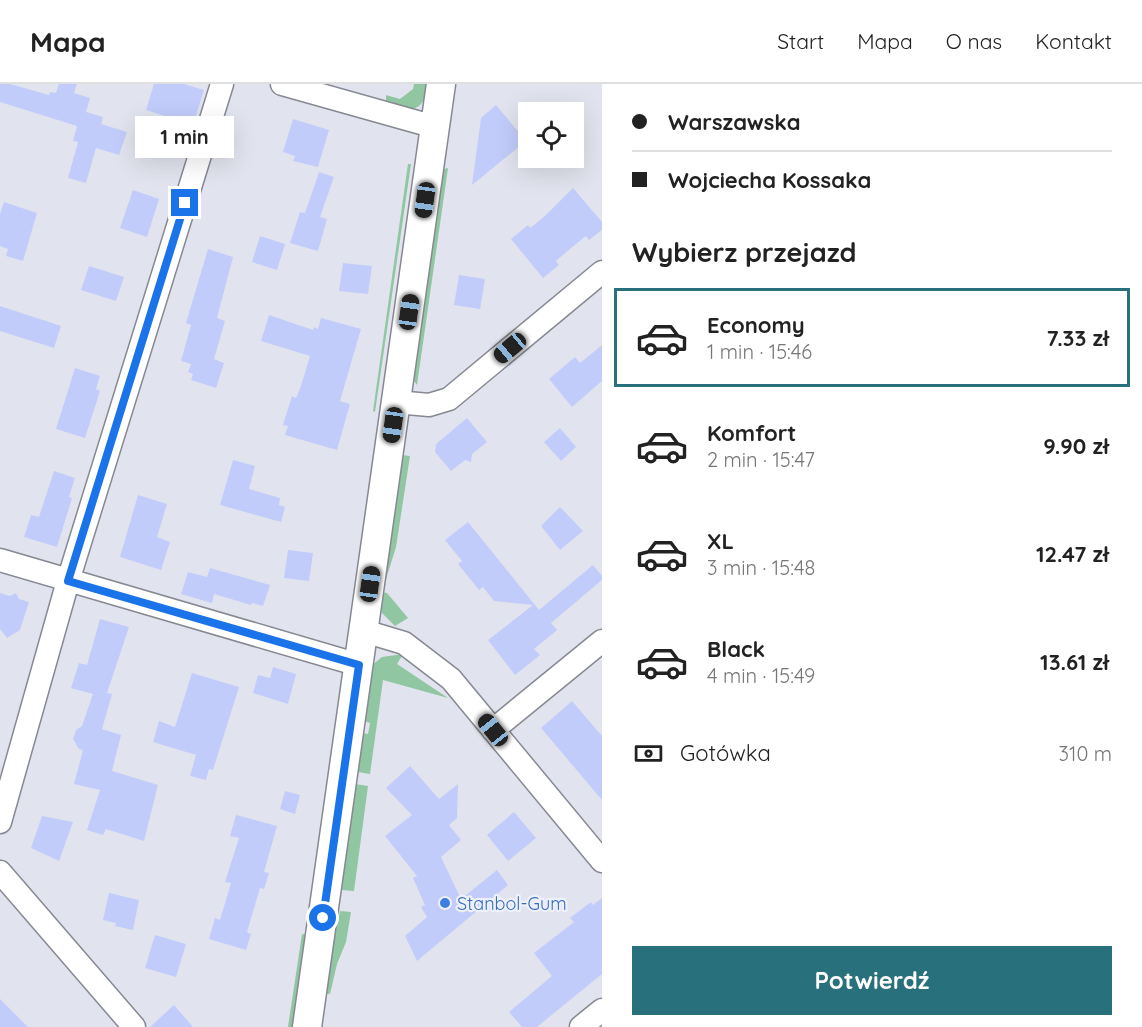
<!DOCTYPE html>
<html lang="pl">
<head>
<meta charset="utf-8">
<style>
  body { margin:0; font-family:Quicksand,sans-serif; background:#f2f2f2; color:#222; height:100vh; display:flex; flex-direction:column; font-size:22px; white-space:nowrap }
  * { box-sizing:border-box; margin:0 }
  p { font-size:20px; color:#767676 }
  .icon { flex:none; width:33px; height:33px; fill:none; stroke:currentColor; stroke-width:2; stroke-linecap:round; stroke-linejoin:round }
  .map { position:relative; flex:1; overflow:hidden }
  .side { display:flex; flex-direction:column; background:#fff; width:540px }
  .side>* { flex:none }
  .banner { display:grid; align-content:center; height:132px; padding:0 30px; background:#fff }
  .fabs { position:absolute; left:518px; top:18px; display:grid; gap:12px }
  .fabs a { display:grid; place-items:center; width:66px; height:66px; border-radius:0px; background:#fff; box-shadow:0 6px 24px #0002; font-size:30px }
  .end { position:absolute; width:27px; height:27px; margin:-14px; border:8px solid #1a73e8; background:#fff; box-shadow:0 0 0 3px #fff }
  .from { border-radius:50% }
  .bubble { position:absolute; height:42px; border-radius:0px; background:#fff; box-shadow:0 6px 24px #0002; font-size:20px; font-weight:700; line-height:42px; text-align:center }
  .car { position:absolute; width:18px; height:36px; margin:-18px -9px; border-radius:8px; box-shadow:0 0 4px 2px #0007; background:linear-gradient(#222 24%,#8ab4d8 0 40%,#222 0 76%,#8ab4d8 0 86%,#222 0) }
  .banner b { display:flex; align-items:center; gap:21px; height:57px; font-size:22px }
  .banner b+b { border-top:2px solid #e0e0e0 }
  .banner i { width:15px; height:15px; background:#222 }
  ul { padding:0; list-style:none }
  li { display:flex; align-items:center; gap:18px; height:99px; margin:0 12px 9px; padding:0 18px; border:3px solid transparent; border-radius:0px }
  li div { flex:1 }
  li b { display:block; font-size:22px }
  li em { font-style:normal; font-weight:700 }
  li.selected { border-color:#28707b }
  li>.icon { width:54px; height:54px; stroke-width:1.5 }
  h2 { padding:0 30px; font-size:27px; line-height:72px }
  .pay { display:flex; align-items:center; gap:15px; height:66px; padding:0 30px; font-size:22px }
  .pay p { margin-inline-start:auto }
  .primary-button { display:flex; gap:12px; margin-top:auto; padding:12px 30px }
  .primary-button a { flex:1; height:69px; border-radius:0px; background:#28707b; color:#fff; font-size:24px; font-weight:700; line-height:69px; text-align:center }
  header { display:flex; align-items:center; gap:36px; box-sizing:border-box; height:84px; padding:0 30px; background:#fff; border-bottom:2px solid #e0e0e0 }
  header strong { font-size:28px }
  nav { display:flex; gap:33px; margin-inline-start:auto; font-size:21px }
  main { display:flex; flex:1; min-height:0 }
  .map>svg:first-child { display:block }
  .green { fill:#90c6a1 }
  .building { fill:#c2ccfa }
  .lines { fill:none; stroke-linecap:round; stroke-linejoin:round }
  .minor-casing { stroke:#868892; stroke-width:25 }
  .tertiary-casing { stroke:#868892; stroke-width:31 }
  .minor { stroke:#fff; stroke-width:22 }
  .tertiary { stroke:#fff; stroke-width:28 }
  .route { stroke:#1a73e8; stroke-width:8 }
  .shop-dot { fill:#3f7fe0; stroke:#eef1fc; stroke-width:2 }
  .labels { text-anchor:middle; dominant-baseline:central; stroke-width:4.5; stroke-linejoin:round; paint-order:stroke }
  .shop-label { font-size:18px; fill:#366cbe; stroke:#eef1fc; text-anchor:start }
</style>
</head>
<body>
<header>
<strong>Mapa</strong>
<nav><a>Start</a><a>Mapa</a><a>O nas</a><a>Kontakt</a></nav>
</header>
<main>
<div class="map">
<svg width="602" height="943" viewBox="0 0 602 943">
  <rect width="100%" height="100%" fill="#e1e4ee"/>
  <path class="green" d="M 414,0 L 430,0 C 421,30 414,27 386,22 L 386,11 L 400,15 L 413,5 Z
    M 408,80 L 411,80 L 375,328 L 373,327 Z
    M 448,84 L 417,301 L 412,294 L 440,86 Z
    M 402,371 L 410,372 L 396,463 L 386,495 L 382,495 Z
    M 380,508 L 387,509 L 408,534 L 395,542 L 382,529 Z
    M 403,570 L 397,580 L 448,614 L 383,596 L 370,690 L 358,688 L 362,649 L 368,650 L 370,639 L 364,637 L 371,582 L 382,573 Z
    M 355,700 L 368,702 L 354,807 L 341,806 Z
    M 340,827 L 351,828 L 346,858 L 337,880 L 330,910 L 323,909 Z
    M 302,850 L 308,851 L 296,943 L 288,943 Z"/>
  <path class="building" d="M 0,0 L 10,0 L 49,11 L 50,8 L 56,9 L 59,0 L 77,0 L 74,9 L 90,14 L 86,28 L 103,33 L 101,40 L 127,48 L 119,71 L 96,64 L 86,99 L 68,94 L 78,58 L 73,57 L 77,42 L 0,18 Z
    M 154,0 L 184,0 L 204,6 L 193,41 L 146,26 Z
    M 496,21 L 526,57 L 472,101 L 481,34 Z
    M 293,35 L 329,46 L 318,83 L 293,77 L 295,72 L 283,68 Z
    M 319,88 L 334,93 L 320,133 L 327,135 L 318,167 L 290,159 L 300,128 L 305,129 Z
    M 573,104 L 602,138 L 602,146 L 589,156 L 586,152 L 571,164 L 556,177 L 559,181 L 543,194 L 511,155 L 528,141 L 530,144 L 545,132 Z
    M 133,106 L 159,115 L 147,153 L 120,144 Z
    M 4,118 L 37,129 L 23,177 L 6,172 L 8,165 L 0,162 L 0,130 Z
    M 260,152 L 285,160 L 277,186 L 252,178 Z
    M 208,165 L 233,173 L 217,234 L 225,237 L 214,275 L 224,279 L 216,304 L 191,296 L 193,290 L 188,288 L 191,280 L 181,277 L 191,241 L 186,239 Z
    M 343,179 L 372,182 L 368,210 L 339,207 Z
    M 89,182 L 124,193 L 116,217 L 81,206 Z
    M 459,191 L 485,195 L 480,225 L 454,221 Z
    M 0,222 L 61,242 L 54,264 L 0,247 Z
    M 269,231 L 313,246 L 314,243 L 318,245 L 321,234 L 361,245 L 340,317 L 350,320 L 337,366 L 285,351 L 288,342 L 283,341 L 292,312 L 296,314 L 300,305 L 310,272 L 261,257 Z
    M 602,261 L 602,297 L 572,323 L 549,295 L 575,273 L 580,279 Z
    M 75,284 L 100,292 L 96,305 L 100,307 L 85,354 L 56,345 Z
    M 467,334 L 487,358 L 472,370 L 471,378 L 465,376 L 451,387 L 435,368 L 436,360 Z
    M 560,344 L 576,363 L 561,377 L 544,358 Z
    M 233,376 L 255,382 L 249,405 L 280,414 L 279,421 L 285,423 L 281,438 L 220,421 Z
    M 54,387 L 75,394 L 69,413 L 72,414 L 57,463 L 24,453 L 31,431 L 39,433 Z
    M 138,411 L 167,420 L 157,453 L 170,458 L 161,486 L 120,473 Z
    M 560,423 L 583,447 L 560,466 L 541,442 Z
    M 468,438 L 539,526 L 593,481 L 602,492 L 602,496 L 551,539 L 557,546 L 534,565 L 540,571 L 515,591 L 488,556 L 533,521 L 494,517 L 483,503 L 479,506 L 458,480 L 462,477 L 445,456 Z
    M 288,466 L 313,469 L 309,497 L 284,494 Z
    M 210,484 L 270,501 L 263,522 L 252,519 L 251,521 L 214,510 L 212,519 L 181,510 L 188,488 L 207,493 Z
    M 0,509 L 10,512 L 16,509 L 19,515 L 29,518 L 20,546 L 7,554 L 0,545 Z
    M 100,535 L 129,543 L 107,609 L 112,610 L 102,645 L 121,651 L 112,687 L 158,701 L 144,757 L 106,745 L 103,751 L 87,746 L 100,706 L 74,700 L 83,666 L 79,665 L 73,655 L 76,646 L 82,642 L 93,610 L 71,604 L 79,579 L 87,581 Z
    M 273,583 L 296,590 L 288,620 L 253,609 L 258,591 L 270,594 Z
    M 192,589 L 239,603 L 213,686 L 209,685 L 206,696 L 190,692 L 196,671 L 153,658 L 159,637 L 175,643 Z
    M 572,617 L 602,652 L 602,716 L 541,644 Z
    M 410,682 L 439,715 L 458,700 L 457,734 L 449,741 L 461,756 L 441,773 L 461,815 L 497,786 L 508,801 L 417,877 L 405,852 L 427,833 L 421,823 L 425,821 L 413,794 L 417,792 L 385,752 L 412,731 L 386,704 Z
    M 285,707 L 300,711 L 295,730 L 280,725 Z
    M 514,728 L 536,754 L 508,777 L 487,751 Z
    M 236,731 L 277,742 L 264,788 L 269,789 L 264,805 L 260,804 L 247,848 L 251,850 L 246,866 L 209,855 L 215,834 L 220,836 L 231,799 L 225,798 L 239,754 L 230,752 Z
    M 42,732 L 73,738 L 59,777 L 31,764 Z
    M 109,809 L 139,816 L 133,846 L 115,842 L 116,839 L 103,836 Z
    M 602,814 L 602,890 L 537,943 L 522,943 L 509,928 L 552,892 L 534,869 L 574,838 L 570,834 L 591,818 L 593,821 Z
    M 155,851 L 186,860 L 176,893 L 145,884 Z
    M 0,915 L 28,943 L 0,943 Z
    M 174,921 L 193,943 L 150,943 Z"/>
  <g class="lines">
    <g class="minor-casing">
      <path id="minor" d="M 282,0 L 435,43
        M 396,318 L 429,321 L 449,315 L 602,188
        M 0,476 L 359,581
        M 364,547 L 404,559 L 451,595 L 602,777
        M 493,646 L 602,557
        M 0,738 L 68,497 L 222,0
        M 0,788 L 134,943
        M 581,943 L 602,926"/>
    </g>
    <g class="tertiary-casing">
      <path id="tertiary" d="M 307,943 L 441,0"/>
    </g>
    <use href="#minor" class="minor"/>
    <use href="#tertiary" class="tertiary"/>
  </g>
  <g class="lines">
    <path class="route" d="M 185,119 L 68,497 L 359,581 L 323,834"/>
  </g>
  <circle class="shop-dot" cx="445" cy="819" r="6"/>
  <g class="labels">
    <g class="shop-label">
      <text x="457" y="819">Stanbol-Gum</text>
    </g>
  </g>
</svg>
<div class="fabs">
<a><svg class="icon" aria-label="locate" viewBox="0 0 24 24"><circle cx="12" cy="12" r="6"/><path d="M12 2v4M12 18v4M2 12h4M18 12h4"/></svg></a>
</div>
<i class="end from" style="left:323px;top:834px"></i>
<i class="end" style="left:185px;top:119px"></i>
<div class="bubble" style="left:135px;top:32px;width:99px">1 min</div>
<i class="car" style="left:425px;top:116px;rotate:188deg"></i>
<i class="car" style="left:409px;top:228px;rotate:8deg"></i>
<i class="car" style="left:510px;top:264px;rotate:230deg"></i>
<i class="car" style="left:393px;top:341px;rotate:188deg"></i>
<i class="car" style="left:370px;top:500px;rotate:8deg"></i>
<i class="car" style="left:493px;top:646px;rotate:321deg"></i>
</div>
<section class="side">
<div class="banner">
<b><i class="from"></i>Warszawska</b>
<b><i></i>Wojciecha Kossaka</b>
</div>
<h2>Wybierz przejazd</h2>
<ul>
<li class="selected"><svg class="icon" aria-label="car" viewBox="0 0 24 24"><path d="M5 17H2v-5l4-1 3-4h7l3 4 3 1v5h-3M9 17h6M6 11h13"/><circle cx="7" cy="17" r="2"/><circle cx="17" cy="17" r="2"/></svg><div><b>Economy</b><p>1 min · 15:46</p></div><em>7.33 zł</em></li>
<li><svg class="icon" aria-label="car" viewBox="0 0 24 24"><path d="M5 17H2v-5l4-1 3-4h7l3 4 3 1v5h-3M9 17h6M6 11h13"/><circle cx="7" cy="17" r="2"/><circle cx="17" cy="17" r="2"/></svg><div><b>Komfort</b><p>2 min · 15:47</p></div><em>9.90 zł</em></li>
<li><svg class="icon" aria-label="car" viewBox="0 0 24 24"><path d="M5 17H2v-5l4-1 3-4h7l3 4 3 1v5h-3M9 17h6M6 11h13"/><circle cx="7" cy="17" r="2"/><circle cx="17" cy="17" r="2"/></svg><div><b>XL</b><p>3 min · 15:48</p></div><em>12.47 zł</em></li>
<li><svg class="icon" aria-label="car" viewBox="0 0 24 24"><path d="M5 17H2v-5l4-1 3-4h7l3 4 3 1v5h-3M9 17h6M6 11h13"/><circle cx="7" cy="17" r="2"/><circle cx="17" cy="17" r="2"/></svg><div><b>Black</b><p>4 min · 15:49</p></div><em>13.61 zł</em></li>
</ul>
<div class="pay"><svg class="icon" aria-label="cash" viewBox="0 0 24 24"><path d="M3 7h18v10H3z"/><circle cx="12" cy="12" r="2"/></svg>Gotówka<p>310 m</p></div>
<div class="primary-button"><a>Potwierdź</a></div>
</section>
</main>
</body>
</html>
